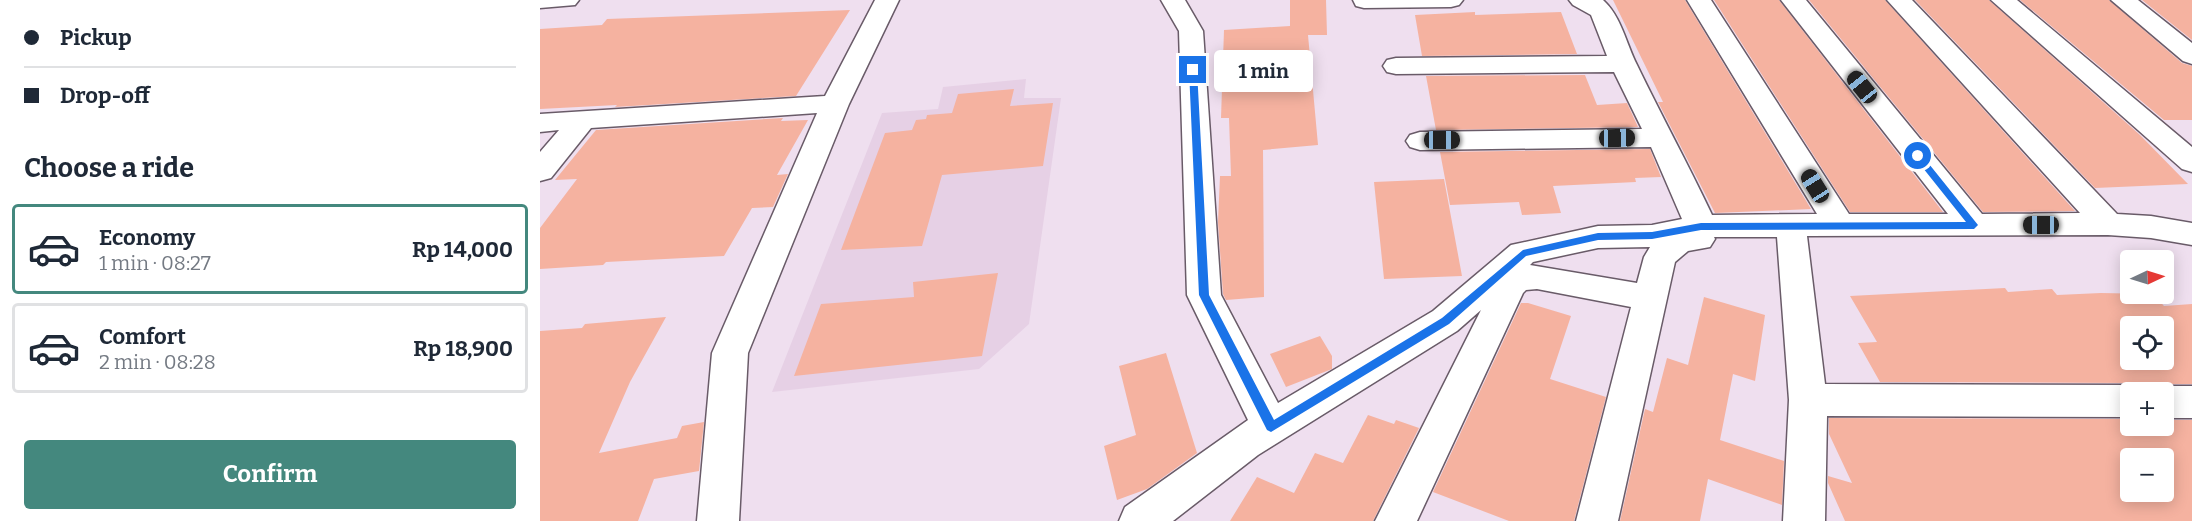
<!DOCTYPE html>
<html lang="en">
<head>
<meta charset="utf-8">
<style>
  body { margin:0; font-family:Bitter,serif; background:#f6f6f7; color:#1f2937; height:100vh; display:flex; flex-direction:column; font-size:22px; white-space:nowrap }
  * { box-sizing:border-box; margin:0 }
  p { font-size:20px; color:#747a83 }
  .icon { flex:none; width:33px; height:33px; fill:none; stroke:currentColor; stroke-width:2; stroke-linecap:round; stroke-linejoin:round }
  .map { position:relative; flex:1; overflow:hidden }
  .side { display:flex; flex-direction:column; background:#fff; width:540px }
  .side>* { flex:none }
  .guide { display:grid; align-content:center; height:132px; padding:0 24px; background:#fff }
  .needle { width:39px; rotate:86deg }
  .controls { position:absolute; left:1580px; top:250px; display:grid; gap:12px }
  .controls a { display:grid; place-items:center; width:54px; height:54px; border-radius:6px; background:#fff; box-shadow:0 3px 15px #0003; font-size:30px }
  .end { position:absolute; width:27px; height:27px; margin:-14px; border:8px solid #1a73e8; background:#fff; box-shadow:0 0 0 3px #fff }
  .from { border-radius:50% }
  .bubble { position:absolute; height:42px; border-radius:6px; background:#fff; box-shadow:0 3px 15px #0003; font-size:20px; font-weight:700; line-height:42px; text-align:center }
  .car { position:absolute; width:18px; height:36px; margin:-18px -9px; border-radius:8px; box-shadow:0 0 4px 2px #0007; background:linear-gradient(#222 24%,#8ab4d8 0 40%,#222 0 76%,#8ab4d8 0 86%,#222 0) }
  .guide b { display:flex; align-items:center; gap:21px; height:57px; font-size:22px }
  .guide b+b { border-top:2px solid #e0e1e3 }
  .guide i { width:15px; height:15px; background:#1f2937 }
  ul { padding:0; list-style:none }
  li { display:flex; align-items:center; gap:18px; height:90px; margin:0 12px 9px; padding:0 12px; border:3px solid #e0e1e3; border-radius:6px }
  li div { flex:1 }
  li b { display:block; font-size:22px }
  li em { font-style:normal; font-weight:700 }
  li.selected { border-color:#44887e }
  li>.icon { width:54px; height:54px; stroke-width:1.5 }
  h2 { padding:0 24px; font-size:27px; line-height:72px }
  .button { display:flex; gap:12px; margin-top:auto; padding:12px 24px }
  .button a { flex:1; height:69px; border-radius:6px; background:#44887e; color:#fff; font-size:24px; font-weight:700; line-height:69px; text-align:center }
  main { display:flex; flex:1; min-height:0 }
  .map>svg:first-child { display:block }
  .built { fill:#e6d0e5 }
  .building { fill:#f5b2a0; fill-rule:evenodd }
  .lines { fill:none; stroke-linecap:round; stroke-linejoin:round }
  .minor-casing { stroke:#695b68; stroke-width:3 }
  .minor { fill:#fff; fill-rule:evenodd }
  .route { fill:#1a73e8 }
</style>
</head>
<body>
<main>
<section class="side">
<div class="guide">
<b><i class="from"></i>Pickup</b>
<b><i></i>Drop-off</b>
</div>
<h2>Choose a ride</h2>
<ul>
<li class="selected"><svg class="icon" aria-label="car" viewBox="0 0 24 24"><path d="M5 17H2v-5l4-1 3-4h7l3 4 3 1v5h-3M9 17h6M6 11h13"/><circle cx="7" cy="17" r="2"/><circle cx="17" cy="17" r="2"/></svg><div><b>Economy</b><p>1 min · 08:27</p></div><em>Rp 14,000</em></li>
<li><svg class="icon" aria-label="car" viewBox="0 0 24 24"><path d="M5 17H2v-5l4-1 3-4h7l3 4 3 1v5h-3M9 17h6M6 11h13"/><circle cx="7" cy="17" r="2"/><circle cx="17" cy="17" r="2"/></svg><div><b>Comfort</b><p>2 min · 08:28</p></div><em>Rp 18,900</em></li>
</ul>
<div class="button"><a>Confirm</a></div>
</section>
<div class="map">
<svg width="1652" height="521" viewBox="0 0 1652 521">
  <rect width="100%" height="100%" fill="#efdfef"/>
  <path class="built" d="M 486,79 L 484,98 L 521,98 L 489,324 L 439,369 L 232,392 L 342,113 L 398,109 L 403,87 Z"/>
  <path class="building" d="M 750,0 L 786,0 L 787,35 L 768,35 L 778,145 L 723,150 L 724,297 L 686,300 L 683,294 L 678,222 L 680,176 L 691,176 L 689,118 L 681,118 L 684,30 L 750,26 Z
    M 1073,0 L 1145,0 L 1271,209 L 1175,213 L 1118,102 L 1123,102 Z
    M 1174,0 L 1239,0 L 1403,212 L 1310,212 Z
    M 1269,0 L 1345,0 L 1535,211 L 1443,212 Z
    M 1375,0 L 1449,0 L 1600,135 L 1648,184 L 1555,188 Z
    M 1480,0 L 1569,0 L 1642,63 L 1652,66 L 1652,120 L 1624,120 Z
    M 1602,0 L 1652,0 L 1652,40 Z
    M 310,10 L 256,96 L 75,107 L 77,105 L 0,109 L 0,29 L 62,25 L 67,19 Z
    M 935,12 L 935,15 L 1021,12 L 1037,54 L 882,56 L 875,15 Z
    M 1045,75 L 1057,105 L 1087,103 L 1098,127 L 896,130 L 886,76 Z
    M 474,89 L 470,106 L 513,103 L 503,166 L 402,175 L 382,246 L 301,250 L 345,133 L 372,130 L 376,120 L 386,119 L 387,115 L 412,113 L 418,94 Z
    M 243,118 L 241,121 L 268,120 L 237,175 L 248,174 L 233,207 L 212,208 L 184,256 L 66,262 L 63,265 L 0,269 L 0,228 L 37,179 L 15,180 L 56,130 Z
    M 1110,149 L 1121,177 L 1095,178 L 1096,182 L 1013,186 L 1021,213 L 982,215 L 979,202 L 910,205 L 900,152 Z
    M 904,179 L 922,276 L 844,279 L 834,182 Z
    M 458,273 L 442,356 L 254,376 L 281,304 L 374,297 L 373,282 Z
    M 1465,288 L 1468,292 L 1512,289 L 1517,295 L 1561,293 L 1613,294 L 1624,306 L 1652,304 L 1652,384 L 1623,384 L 1607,392 L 1604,388 L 1590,383 L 1340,382 L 1318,343 L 1337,342 L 1310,296 ZM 1590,327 L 1623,327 L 1623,360 L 1590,360 Z
    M 1164,297 L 1225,315 L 1215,381 L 1193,374 L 1180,440 L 1244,461 L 1242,505 L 1168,479 L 1160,521 L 1080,521 L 1105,409 L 1113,412 L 1127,358 L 1148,365 Z
    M 981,303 L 988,303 L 1031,316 L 1010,379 L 1066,397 L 1034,521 L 969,521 L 893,492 Z
    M 126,317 L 90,382 L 59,453 L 137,438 L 142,426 L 164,422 L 159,471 L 114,479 L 98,521 L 0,521 L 0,331 L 42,328 L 45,324 Z
    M 780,336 L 792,356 L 792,369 L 746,387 L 730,354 Z
    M 626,353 L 657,453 L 607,489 L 577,500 L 564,446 L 596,435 L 579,366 Z
    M 828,415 L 854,424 L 856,420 L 879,428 L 833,521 L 690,521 L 717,477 L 754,493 L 775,453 L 803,463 Z
    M 1289,418 L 1590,419 L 1590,426 L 1623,426 L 1623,420 L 1652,420 L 1652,521 L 1305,521 L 1288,483 L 1288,476 L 1312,483 L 1289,434 ZM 1590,459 L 1623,459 L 1623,492 L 1590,492 Z"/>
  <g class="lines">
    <g class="minor-casing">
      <path id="minor" d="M 0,0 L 39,0 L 35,5 L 0,8 Z
        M 335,0 L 359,0 L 309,104 L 208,353 L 199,521 L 157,521 L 172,353 L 277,113 L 51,128 L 11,178 L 0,181 L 0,152 L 19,130 L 0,132 L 0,114 L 285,96 Z
        M 621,0 L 645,0 L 663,31 L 681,295 L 738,403 L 893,311 L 971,245 L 1058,226 L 1112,225 L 1142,219 L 1111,147 L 880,150 L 870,147 L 866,141 L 870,135 L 880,132 L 1102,129 L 1074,72 L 856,74 L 847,72 L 843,66 L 847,60 L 856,58 L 1067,56 L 1051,15 L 1033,5 L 1029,0 L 1063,0 C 1081,16 1086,43 1097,65 C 1121,115 1148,164 1172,215 L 1277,214 L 1147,0 L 1171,0 L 1309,214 L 1408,214 L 1241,0 L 1266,0 L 1442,214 L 1540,213 L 1347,0 L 1372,0 L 1577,214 L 1611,216 L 1652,223 L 1652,245 L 1611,238 L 1568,235 L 1267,236 L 1285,384 L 1590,385 L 1603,390 L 1605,393 L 1590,393 L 1590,417 L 1287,416 L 1285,521 L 1243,521 L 1249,400 L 1237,237 L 1174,237 L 1175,239 L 1170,247 L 1148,251 L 1135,262 L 1078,521 L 1036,521 L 1091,307 L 997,289 L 986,290 L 983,293 L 877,521 L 835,521 L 941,310 L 917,331 L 718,455 L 633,521 L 579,521 L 585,507 L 708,420 L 647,295 L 639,31 ZM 1110,247 L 1104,257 L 1097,283 L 990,265 L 993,262 L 1058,248 Z
        M 813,0 L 923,0 L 919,5 L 911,7 L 824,8 L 816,6 Z
        M 1451,0 L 1477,0 L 1652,147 L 1652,172 L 1642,169 Z
        M 1571,0 L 1598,0 L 1652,43 L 1652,64 L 1643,61 Z
        M 1623,386 L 1652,386 L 1652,418 L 1623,418 L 1623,393 L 1609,393 Z"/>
    </g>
    <use href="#minor" class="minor"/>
  </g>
  <path class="route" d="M 653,68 L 657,70 L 669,295 L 734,420 L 902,318 L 983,250 L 1058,233 L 1112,232 L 1161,223 L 1426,222 L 1375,158 L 1375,154 L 1381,154 L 1438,225 L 1434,229 L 1161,230 L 1112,239 L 1058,240 L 986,256 L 909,324 L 731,432 L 727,430 L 659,295 L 649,70 Z"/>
</svg>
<div class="controls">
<a><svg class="needle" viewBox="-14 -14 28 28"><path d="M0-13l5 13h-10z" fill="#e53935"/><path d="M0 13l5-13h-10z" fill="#747a83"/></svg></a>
<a><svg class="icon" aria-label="locate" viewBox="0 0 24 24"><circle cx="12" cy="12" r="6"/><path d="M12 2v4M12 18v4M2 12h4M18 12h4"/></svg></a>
<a>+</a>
<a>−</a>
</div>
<i class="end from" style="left:1378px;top:156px"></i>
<i class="end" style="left:653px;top:70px"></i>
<div class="bubble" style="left:674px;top:50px;width:99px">1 min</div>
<i class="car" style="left:1322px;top:87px;rotate:321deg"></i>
<i class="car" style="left:1077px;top:138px;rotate:89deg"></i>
<i class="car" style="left:902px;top:140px;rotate:90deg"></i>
<i class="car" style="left:1275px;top:186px;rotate:328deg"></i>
<i class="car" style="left:1501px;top:225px;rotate:270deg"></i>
</div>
</main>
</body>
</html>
